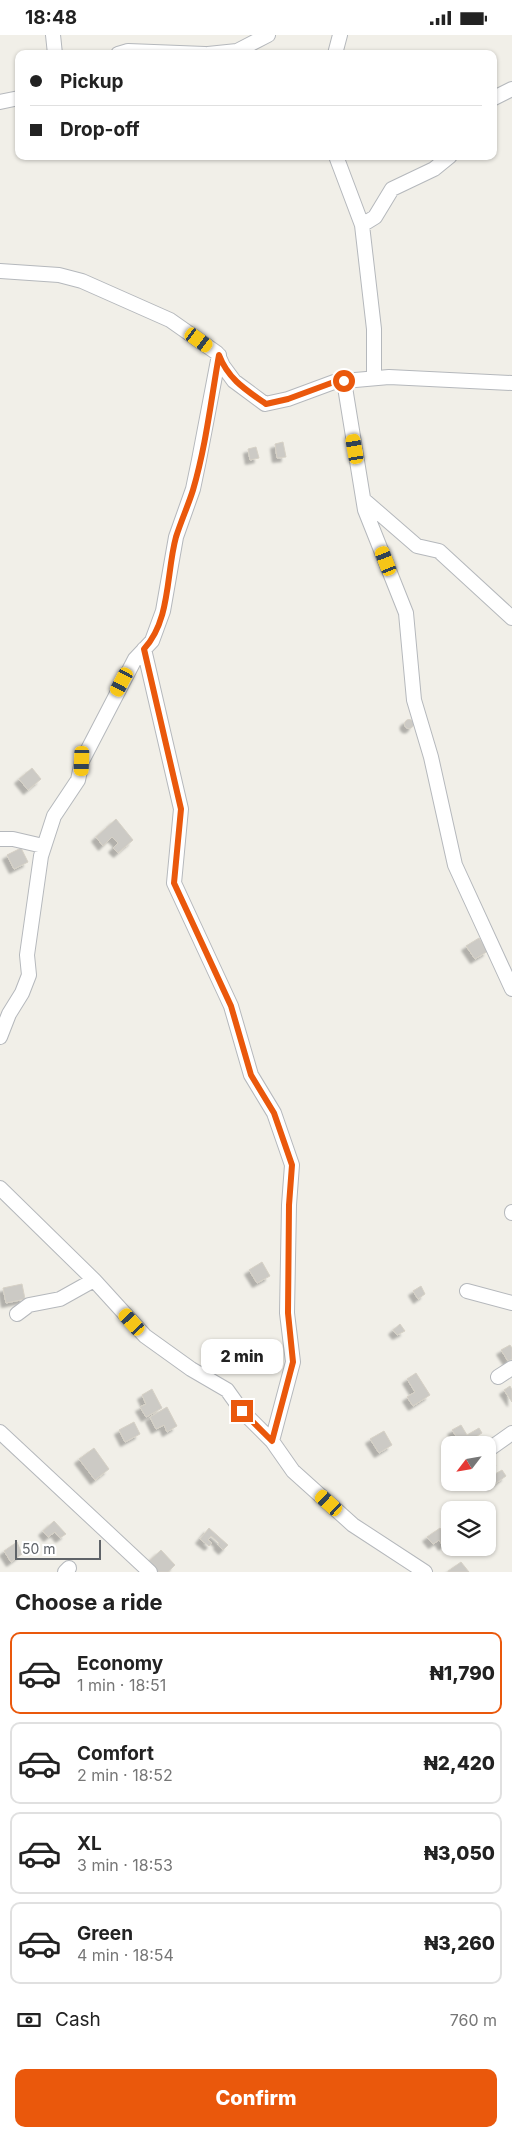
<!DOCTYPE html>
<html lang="en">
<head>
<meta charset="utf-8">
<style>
  body { margin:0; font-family:Inter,sans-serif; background:#f6f6f6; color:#222; height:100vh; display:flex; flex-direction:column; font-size:19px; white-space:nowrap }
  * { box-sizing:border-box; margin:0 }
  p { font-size:16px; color:#767676 }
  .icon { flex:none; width:28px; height:28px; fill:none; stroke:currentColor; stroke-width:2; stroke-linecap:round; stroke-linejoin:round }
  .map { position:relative; height:1537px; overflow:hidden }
  .sheet { display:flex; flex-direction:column; background:#fff; flex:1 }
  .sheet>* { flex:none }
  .hud { position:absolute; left:15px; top:15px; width:482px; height:110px; border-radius:10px; box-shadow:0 1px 4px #0004; display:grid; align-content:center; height:110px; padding:0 15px; background:#fff }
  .needle { width:32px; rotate:239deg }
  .tools { position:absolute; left:441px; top:1401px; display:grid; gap:10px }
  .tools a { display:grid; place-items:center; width:55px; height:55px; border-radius:10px; background:#fff; box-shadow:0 1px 4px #0004; font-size:25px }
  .scale { position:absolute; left:15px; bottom:12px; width:86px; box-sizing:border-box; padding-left:5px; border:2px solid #5f6368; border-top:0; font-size:14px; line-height:18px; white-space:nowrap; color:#5f6368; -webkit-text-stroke:4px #fff; paint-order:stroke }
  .end { position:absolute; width:22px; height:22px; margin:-11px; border:6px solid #ea580c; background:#fff; box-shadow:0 0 0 2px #fff }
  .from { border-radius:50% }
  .bubble { position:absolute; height:35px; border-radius:10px; background:#fff; box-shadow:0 1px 4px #0004; font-size:16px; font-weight:800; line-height:35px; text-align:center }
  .car { position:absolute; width:15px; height:30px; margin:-15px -8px; border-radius:6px; box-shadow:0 0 4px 1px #0007; background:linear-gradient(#f5c518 24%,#345 0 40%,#f5c518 0 76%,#345 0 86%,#f5c518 0) }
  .hud b { display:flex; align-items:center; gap:18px; height:48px; font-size:19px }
  .hud b+b { border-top:1px solid #e0e0e0 }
  .hud i { width:12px; height:12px; background:#222 }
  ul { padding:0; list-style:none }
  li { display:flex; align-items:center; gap:15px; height:82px; margin:0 10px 8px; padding:0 5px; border:2px solid #e0e0e0; border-radius:10px }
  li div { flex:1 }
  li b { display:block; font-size:19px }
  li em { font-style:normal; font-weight:800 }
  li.current { border-color:#ea580c }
  li>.icon { width:45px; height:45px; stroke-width:1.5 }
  h2 { padding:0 15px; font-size:22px; line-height:60px }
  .pay { display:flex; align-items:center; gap:12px; height:55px; padding:0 15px; font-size:19px }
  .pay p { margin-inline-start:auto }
  .primary-button { display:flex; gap:10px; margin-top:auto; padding:10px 15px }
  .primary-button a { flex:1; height:58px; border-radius:10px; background:#ea580c; color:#fff; font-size:20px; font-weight:800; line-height:58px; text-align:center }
  .status { display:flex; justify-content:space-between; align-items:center; height:35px; padding:0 25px; background:#fff; direction:ltr }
  .status svg { height:14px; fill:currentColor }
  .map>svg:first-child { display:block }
  .building { fill:#cccac5; stroke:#d6d1c6; filter:url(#shadow) }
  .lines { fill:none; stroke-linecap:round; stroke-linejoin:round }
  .street-casing { stroke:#b5b8bc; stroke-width:16 }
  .street { stroke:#fff; stroke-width:14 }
  .route { stroke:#ea580c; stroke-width:6 }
</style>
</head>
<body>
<div class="status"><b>18:48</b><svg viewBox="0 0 49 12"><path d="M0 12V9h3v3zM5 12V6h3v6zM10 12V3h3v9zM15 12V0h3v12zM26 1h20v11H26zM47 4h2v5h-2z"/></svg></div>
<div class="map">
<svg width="512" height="1537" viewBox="0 0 512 1537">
  <defs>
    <filter id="shadow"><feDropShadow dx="-4.5" dy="4.5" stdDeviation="1" flood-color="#0004"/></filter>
  </defs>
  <rect width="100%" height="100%" fill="#f1efe8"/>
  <path class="building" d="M 283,407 L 286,422 L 277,423 L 275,409 Z
    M 256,412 L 259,423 L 250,425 L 248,414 Z
    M404.5 689a4.5 4.5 0 1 1 9 0a4.5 4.5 0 1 1-9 0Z
    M 32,733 L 41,744 L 28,755 L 19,744 Z
    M 116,784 L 133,805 L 118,818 L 113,813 L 118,808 L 112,802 L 103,811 L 96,802 Z
    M 21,813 L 28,827 L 14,834 L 7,820 Z
    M 479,903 L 488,916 L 475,924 L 466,911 Z
    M 262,1227 L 270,1241 L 257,1248 L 249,1235 Z
    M 22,1249 L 25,1264 L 6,1268 L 3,1253 Z
    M 421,1251 L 425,1259 L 418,1264 L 413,1256 Z
    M 400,1289 L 405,1296 L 397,1300 L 393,1295 Z
    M 510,1310 L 512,1313 L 512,1324 L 508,1326 L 501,1315 Z
    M 416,1338 L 430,1360 L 413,1371 L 407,1362 L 415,1357 L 407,1344 Z
    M 510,1351 L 512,1355 L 512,1367 L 504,1355 Z
    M 152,1354 L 162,1373 L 146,1382 L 140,1372 L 146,1369 L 142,1360 Z
    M 167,1372 L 177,1391 L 167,1397 L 164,1390 L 156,1394 L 150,1382 Z
    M 134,1387 L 140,1399 L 125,1407 L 119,1395 Z
    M 461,1390 L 467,1400 L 479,1393 L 482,1398 L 462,1410 L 452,1395 Z
    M 384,1396 L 392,1410 L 379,1418 L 370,1404 Z
    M 94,1413 L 109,1434 L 95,1445 L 79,1424 Z
    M 493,1426 L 496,1431 L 492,1434 L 495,1439 L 502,1435 L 506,1441 L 492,1451 L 488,1444 L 488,1430 Z
    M 54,1486 L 66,1499 L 60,1503 L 55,1497 L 48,1502 L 43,1496 Z
    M 209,1493 L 228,1510 L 223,1515 L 218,1510 L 219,1508 L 211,1501 L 208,1505 L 212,1508 L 209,1511 L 200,1504 Z
    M 440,1493 L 449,1506 L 443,1511 L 439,1505 L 433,1509 L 427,1502 Z
    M 17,1507 L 22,1519 L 11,1527 L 4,1516 Z
    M 161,1515 L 175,1530 L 168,1537 L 155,1537 L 147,1528 Z
    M 461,1527 L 469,1537 L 449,1537 L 448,1536 Z"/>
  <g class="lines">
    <g class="street-casing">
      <path id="street" d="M 53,0 L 55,19
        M 118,19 L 128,16 L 205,19
        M 208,19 L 237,16 L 268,0
        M 335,19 L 340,0
        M 494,63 L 512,54
        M 0,67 L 19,63
        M 336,121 L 362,190 L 375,182 L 392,154 L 434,134 L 450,121
        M 362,190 L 374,294 L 374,343
        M 0,236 L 59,240 L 82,246 L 170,285 L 217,318 L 223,331 L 234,346 L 265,369 L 288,364 L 334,347 L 344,346 L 389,342 L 512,348
        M 344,346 L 365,475 L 406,578 L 414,665 L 431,722 L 455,830 L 512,954
        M 364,465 L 417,511 L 439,516 L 512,583
        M 144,614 L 181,774 L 174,848 L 231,971 L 251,1040 L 274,1078 L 292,1130 L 289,1170 L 287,1278 L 293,1327 L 272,1406 L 293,1436 L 353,1490 L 425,1537
        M 0,804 L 13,804 L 43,811
        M 0,1002 L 9,979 L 22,958 L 29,940 L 27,920 L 41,821 L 54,781 L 78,745 L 82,726 L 135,624 L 152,606 L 163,576 L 176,502 L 193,454 L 199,425 L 219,320
        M 0,1153 L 94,1245 L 145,1301 L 191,1334 L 227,1355 L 242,1376 L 272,1406
        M 512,1177 L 512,1178
        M 467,1256 L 512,1268
        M 17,1279 L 29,1270 L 60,1264 L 94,1245
        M 498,1342 L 512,1333
        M 0,1397 L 150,1537
        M 488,1415 L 512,1398
        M 65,1537 L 69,1533"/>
    </g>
    <use href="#street" class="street"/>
  </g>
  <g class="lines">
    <path class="route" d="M 242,1376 L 272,1406 L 293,1327 L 288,1278 L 289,1170 L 292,1130 L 274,1078 L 251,1040 L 231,971 L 174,848 L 181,774 L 144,614 C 171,585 166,538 176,502 C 181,486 188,471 193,455 C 206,411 211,365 219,320 C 228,344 246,355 266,369 L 288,364 L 334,347 L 344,346"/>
  </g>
</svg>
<div class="tools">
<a><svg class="needle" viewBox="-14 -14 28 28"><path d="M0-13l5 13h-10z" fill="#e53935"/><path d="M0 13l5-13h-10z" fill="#767676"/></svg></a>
<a><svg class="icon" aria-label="layers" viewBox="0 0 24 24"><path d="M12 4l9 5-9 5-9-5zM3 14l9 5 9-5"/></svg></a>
</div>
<div class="scale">50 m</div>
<i class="end from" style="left:344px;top:346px"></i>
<i class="end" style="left:242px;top:1376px"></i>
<div class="bubble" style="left:201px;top:1304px;width:82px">2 min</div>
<i class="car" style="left:199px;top:305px;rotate:126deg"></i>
<i class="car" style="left:355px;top:414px;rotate:350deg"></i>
<i class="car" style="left:386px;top:526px;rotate:339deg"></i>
<i class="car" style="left:122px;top:647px;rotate:208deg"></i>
<i class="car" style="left:82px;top:726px;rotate:182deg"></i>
<i class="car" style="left:132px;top:1287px;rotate:318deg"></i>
<i class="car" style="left:329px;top:1468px;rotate:312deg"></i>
<div class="hud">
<b><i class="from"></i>Pickup</b>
<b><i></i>Drop-off</b>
</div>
</div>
<section class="sheet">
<h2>Choose a ride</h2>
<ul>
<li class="current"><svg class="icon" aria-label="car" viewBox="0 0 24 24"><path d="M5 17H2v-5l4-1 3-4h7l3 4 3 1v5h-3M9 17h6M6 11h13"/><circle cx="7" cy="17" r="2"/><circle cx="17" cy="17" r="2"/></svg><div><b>Economy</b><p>1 min · 18:51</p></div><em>₦1,790</em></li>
<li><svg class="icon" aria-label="car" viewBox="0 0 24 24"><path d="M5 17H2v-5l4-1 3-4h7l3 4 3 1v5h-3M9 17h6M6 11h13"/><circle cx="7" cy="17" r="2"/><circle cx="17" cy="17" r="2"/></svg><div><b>Comfort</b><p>2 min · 18:52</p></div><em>₦2,420</em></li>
<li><svg class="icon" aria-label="car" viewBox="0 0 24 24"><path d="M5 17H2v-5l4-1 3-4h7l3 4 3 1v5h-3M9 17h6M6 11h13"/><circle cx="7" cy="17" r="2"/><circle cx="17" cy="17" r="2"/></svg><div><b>XL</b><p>3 min · 18:53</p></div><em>₦3,050</em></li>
<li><svg class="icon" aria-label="car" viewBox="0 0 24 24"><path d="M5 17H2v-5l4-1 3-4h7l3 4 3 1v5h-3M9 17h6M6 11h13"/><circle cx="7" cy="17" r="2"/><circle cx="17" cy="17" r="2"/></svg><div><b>Green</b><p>4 min · 18:54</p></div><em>₦3,260</em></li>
</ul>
<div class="pay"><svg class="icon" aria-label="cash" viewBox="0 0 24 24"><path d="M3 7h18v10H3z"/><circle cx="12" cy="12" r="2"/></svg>Cash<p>760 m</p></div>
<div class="primary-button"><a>Confirm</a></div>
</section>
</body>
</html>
